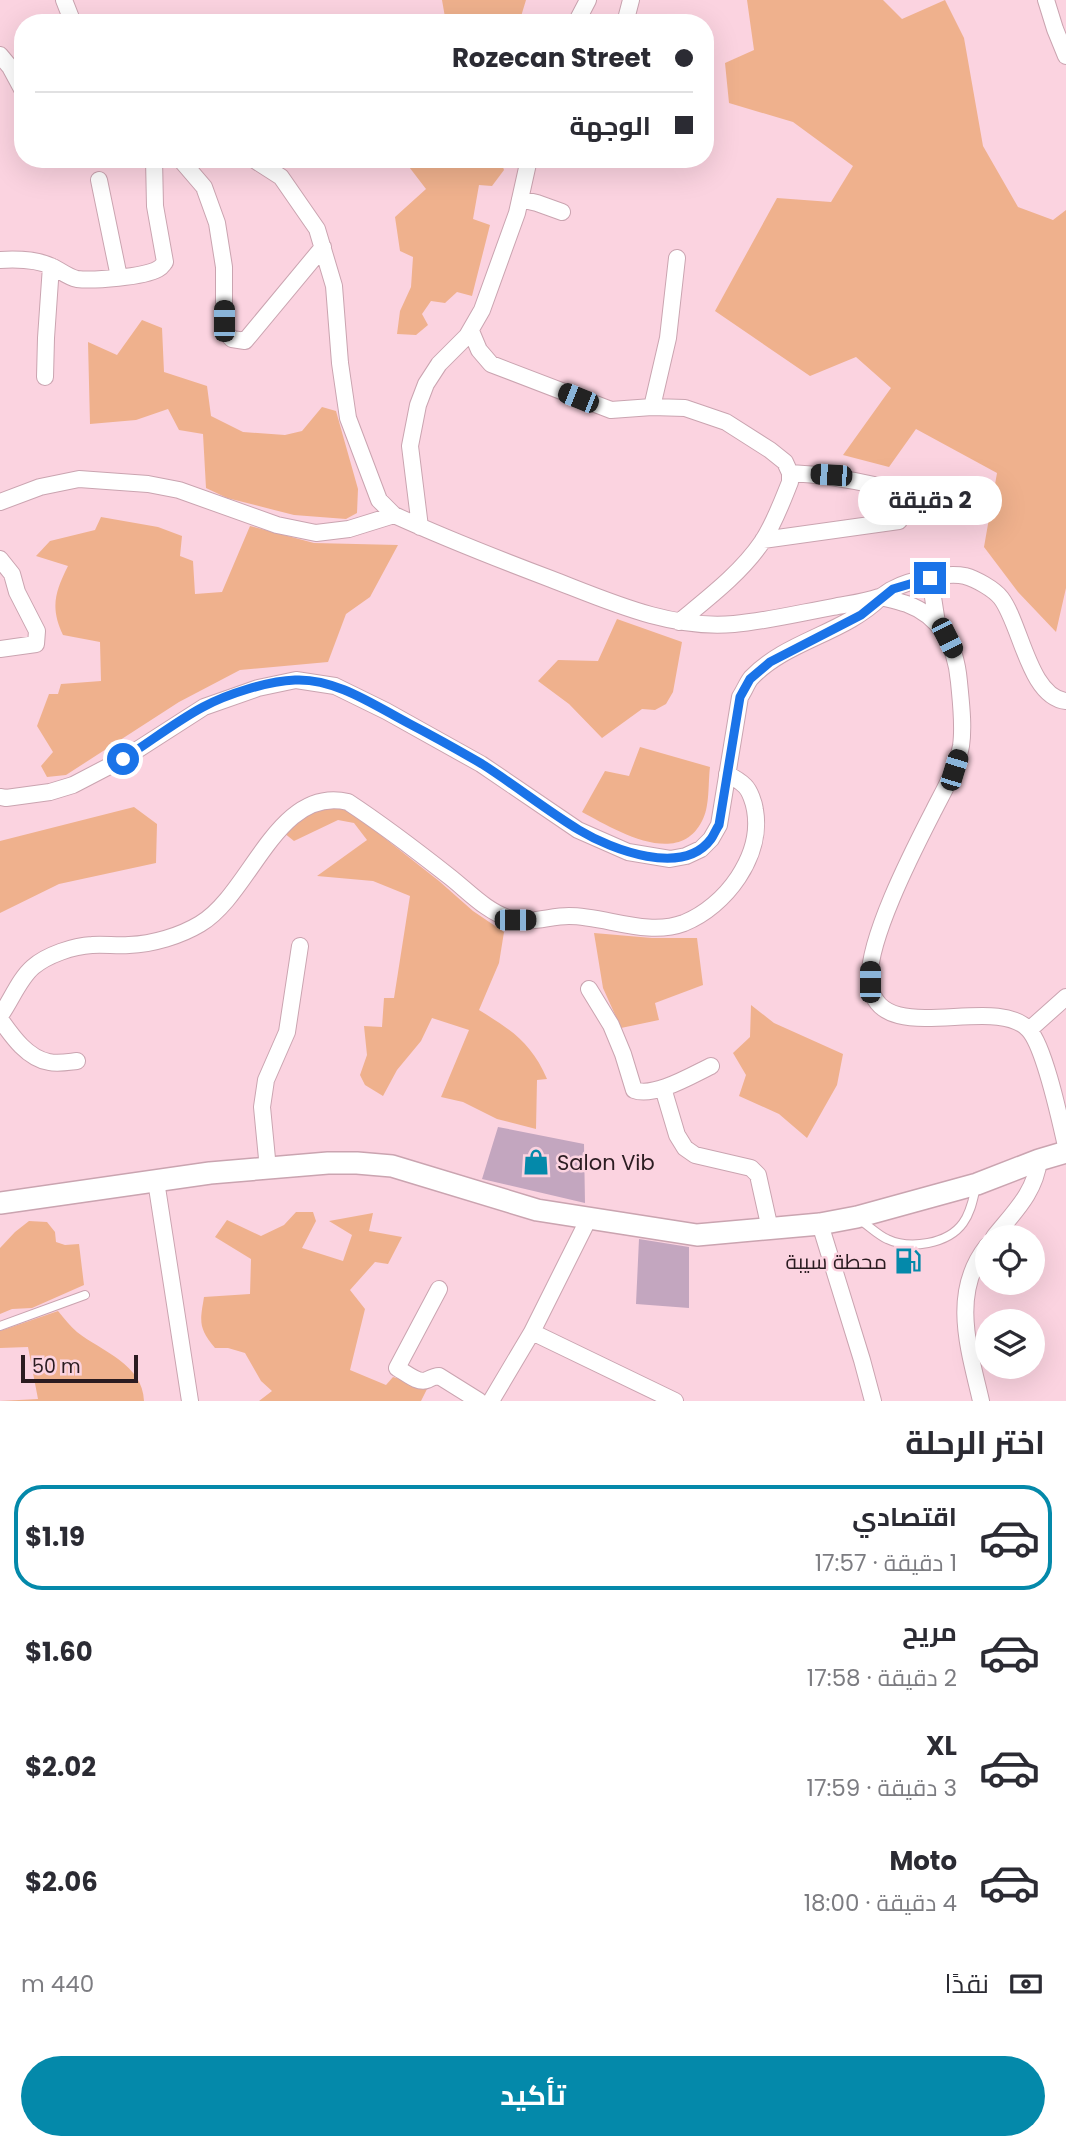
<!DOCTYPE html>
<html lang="ar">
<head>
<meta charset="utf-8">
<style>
  body { margin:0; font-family:Poppins,Cairo,sans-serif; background:#f7f7f7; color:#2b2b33; direction:rtl; height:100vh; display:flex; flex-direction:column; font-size:26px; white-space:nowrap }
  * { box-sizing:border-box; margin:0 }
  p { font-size:23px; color:#7c7c81 }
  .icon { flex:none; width:38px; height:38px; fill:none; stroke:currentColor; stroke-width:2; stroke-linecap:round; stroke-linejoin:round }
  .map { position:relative; height:1401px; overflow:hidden; direction:ltr }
  .sheet { display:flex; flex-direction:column; background:#fff; flex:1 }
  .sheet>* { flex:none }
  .hud { position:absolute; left:14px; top:14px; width:700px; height:154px; border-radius:28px; box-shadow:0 7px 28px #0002; direction:rtl; display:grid; align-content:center; height:154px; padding:0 21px; background:#fff }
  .buttons { position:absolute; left:975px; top:1225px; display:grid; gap:14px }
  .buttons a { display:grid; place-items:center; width:70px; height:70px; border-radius:50%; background:#fff; box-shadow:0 7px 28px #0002; font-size:35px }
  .scale { position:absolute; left:21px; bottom:18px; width:117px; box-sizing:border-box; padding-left:7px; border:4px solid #2b1c21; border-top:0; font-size:19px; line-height:24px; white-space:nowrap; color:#2b1c21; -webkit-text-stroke:5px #fbd3e0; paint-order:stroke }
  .end { position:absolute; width:32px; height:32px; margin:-16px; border:9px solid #1a73e8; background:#fff; box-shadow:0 0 0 4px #fff }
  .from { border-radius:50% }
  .bubble { position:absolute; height:49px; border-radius:24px; background:#fff; box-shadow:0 7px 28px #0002; font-size:23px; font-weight:700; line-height:49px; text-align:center; direction:rtl }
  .car { position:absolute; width:21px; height:42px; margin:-21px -10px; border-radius:9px; box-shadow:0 0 5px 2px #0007; background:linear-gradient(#222 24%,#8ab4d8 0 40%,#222 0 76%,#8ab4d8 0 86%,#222 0) }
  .hud b { display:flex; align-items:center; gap:24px; height:66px; font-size:26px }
  .hud b+b { border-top:2px solid #e1e1e2 }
  .hud i { width:18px; height:18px; background:#2b2b33 }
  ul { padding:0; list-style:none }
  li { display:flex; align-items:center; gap:21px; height:105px; margin:0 14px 10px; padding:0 7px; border:4px solid transparent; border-radius:28px }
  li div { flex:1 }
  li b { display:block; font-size:26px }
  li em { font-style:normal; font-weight:700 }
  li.on { border-color:#0489aa }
  li>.icon { width:63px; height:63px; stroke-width:1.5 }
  h2 { padding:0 21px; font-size:32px; line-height:84px }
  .pay { display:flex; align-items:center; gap:18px; height:77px; padding:0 21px; font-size:26px }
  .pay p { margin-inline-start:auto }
  .action { display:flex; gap:14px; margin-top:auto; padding:14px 21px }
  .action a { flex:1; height:80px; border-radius:42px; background:#0489aa; color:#fff; font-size:28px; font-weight:700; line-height:80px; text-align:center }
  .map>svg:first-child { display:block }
  .green { fill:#efb18d }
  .building { fill:#c3a6bf }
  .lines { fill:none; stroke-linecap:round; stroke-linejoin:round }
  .service-casing { stroke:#caa4b0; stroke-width:10 }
  .minor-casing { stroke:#caa4b0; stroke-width:18 }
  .tertiary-casing { stroke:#caa4b0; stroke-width:24 }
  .service { stroke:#fff; stroke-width:8 }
  .minor { stroke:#fff; stroke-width:16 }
  .tertiary { stroke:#fff; stroke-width:21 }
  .route { stroke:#1a73e8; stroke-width:9 }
  .labels { text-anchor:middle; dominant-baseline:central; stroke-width:5; stroke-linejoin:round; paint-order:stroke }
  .poi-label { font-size:21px; fill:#2b1c21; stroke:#fbd3e0; text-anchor:start }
</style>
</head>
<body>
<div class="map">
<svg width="1066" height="1401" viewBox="0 0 1066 1401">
  <rect width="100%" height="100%" fill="#fbd3e0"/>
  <path class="green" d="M 442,0 L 526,0 L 519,23 L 446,23 Z
    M 747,0 L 883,0 L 902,19 L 945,0 L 964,38 L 983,146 L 1018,207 L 1053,220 L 1066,210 L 1066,588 L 1056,632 L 1018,592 L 984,547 L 997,473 L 916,429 L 889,467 L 843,455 L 891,388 L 856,357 L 810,376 L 715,311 L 777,198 L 831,202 L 853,166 L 793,122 L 729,103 L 725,63 L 754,50 Z
    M 403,159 L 500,159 L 504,170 L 492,186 L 479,185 L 473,219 L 490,225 L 472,296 L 457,292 L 445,303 L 431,301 L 422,314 L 428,325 L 416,335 L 397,334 L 400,311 L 411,287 L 413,257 L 400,251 L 395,217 L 426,189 Z
    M 142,320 L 162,328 L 164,372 L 207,386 L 211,416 L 243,432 L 285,435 L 302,431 L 322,407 L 336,411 L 358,489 L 357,513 L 346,519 L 294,515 L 227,498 L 206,488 L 203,434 L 179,430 L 168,409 L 136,420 L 90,424 L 88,342 L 117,355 Z
    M 101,517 L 158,527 L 182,536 L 180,556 L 193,561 L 195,594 L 222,592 L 250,526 L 314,543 L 398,545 L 370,597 L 346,614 L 328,662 L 240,670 L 179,702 L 66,775 L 47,777 L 41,766 L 53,752 L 37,726 L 49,694 L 58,694 L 61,684 L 101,681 L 100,642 L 63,635 C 50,608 55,592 68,566 L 36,556 L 50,541 L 95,530 Z
    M 617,619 L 682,642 L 673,692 L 666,704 L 655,710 L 642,709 L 602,738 L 569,704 L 538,681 L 558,660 L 598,661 Z
    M 640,747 L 710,767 C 708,783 710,807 702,821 C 678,869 614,829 582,812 L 605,771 L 629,776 Z
    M 328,806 L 343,808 L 373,829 L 439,881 L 473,911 L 504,932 L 499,963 L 479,1010 C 511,1030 531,1042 547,1079 L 537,1080 L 536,1129 L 497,1119 L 463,1102 L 441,1097 L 469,1030 L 432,1018 L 421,1041 L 397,1070 L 383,1096 L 365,1085 L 360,1075 L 367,1055 L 364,1026 L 382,1027 L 384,998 L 394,998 L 410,896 L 373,881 L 317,876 L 367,840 L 354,823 L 338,820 L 294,841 L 284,833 L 305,815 Z
    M 134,807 L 157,824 L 156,863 L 59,884 L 0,913 L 0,841 Z
    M 594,933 L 652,938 L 697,938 L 703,985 L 655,1003 L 659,1020 L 621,1028 L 603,988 Z
    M 751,1005 L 774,1023 L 843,1054 L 837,1085 L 807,1138 L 779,1114 L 739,1096 L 746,1075 L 733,1053 L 750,1037 Z
    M 296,1212 L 313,1212 L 316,1221 L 302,1248 L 343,1261 L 352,1235 L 329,1221 L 373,1213 L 369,1231 L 402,1237 L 388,1264 L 375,1262 L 350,1290 L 365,1309 L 350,1370 L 386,1385 L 393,1377 L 403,1380 L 406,1377 L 427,1389 L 421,1401 L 259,1401 L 272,1391 L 261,1381 L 245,1353 L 228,1348 L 215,1348 C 198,1327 200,1322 204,1297 L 250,1294 L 251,1259 L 215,1237 L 227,1220 L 261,1236 L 284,1225 Z
    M 29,1221 L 47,1222 L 55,1232 L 56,1242 L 65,1245 L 79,1244 L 84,1285 L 32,1308 L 12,1309 L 0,1314 L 0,1248 L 15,1232 Z
    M 58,1311 C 64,1318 70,1326 77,1332 C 101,1351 143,1364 144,1401 L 0,1401 L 38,1399 L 28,1347 L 0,1348 L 0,1331 Z"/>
  <path class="building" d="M 498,1127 L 584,1144 L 585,1203 L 482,1179 Z
    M 639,1239 L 689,1247 L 689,1308 L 636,1304 Z"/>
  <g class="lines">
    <g class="service-casing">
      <path id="service" d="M 860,1220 C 869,1226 878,1235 887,1239 C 910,1250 948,1244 963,1223 C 971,1212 973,1199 976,1187
        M 0,1326 L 85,1295"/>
    </g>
    <g class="minor-casing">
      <path id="minor" d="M 64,0 L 73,23
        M 1046,0 L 1055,29 L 1066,56
        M 576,23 L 588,0
        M 625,23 L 631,0
        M 0,55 L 10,67 L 23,91
        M 180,159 L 204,187 L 217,223 L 224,267 L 224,321 L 226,333 L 232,339 L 245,341 L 323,247
        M 253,159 L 281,177 L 317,229 L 334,286 L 340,363 L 348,418 L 379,500 L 394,515 C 445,538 498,559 551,579 C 608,601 671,630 734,624 C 767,621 800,613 833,607 C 848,604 865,602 879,597 C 884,596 888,591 893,589 C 909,580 947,572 965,576 C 976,579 994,589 1001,598 C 1021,624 1029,697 1066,701
        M 99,180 L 119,277
        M 520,199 L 537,203 L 562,212
        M 0,260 C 17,259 37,259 53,267 C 61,271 68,277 77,279 C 93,281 144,277 158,269 C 162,267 162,266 165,262 L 155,206 L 154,159
        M 471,331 L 479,350 L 491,364 L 611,410 L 652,407 L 685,408 L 726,422 L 770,450 L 785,462 L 790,473 L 790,482 C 782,502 774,524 762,542 C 741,573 708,598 679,622
        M 45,377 L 46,338 L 51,266
        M 652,407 L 668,338 L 677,258
        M 790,473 C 851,476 910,493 968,510
        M 0,502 L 40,487 L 79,479 L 148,484 L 179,490 L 277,525 L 316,533 L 349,529 L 394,515
        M 420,527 L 410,446 L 418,405 L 426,384 L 439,364 L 467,336 L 482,310 L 517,213 L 529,159
        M 763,540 L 899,521
        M 0,559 L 12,574 L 17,592 L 37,631 L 36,644 L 0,649
        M 930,578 L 937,623
        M 881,597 C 889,599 898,601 907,604 C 942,617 956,647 959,682 C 961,703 964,726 961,746 C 957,769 944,790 934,810 C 915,847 865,943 870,983 C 878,1051 996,992 1029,1030 C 1045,1048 1060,1120 1066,1146
        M 0,797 L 6,798 L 50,792 L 73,785 L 123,759 L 204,707 L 258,688 L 296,680 L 335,686 L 386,711 L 481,764 L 578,830 L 628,852 L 670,859 L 686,856 L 701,849 L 711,839 L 719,825 L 740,697 C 744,691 747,683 751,678 C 787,640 844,634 881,597
        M 589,989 L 611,1025 L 623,1054 L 634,1090 C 654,1098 692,1075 711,1066
        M 0,1016 C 11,1001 19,979 33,967 C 47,955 73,946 92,945 C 104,944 117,946 129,945 C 153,944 180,936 200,924 C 251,894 277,785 348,802 C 383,825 417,851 450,877 C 469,892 487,912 511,919 C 530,924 550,916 569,916 C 606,916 647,937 684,923 C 726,906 763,856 755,810 C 754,803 750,791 745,786 C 740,781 733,777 727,774
        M 0,1019 C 12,1036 27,1058 49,1062 C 58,1064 68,1062 77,1061
        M 1029,1030 L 1066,997
        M 663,1088 L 677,1135 L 685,1148 L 695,1155 L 751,1168 L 758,1175 L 770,1229
        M 268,1169 L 262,1107 L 266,1080 L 287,1032 L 300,946
        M 156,1181 L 190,1401
        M 820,1224 L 862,1360 L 873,1401
        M 994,1237 C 1014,1212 1035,1193 1039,1160
        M 439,1289 L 397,1368 C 405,1372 418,1384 427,1380 C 431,1378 435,1376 439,1376 L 479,1401
        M 532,1332 L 675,1401
        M 491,1401 L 532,1332 L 588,1220
        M 981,1401 C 969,1349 950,1293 987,1246"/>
    </g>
    <g class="tertiary-casing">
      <path id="tertiary" d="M 0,1203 L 210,1173 L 328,1163 L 357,1163 L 392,1166 L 537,1210 L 697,1235 L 820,1224 L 857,1217 L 977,1184 L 1039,1160 L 1066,1152"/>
    </g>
    <use href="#service" class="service"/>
    <use href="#minor" class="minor"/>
    <use href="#tertiary" class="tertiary"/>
  </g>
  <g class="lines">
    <path class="route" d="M 123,759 C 150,742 175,722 203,707 C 227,694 268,681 295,680 C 335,678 374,705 408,723 C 433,736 458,750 482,764 C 515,785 546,810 579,830 C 612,850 683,877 711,839 C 714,835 716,829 719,825 L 740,697 L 750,679 L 770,662 L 861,615 L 893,589 L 930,578"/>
  </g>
  <defs>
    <g id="shop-bare" transform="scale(2.1)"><path d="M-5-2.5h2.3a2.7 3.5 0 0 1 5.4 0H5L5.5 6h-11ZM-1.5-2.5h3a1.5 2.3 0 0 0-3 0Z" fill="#0489aa" stroke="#fbd3e0" stroke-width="2.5" paint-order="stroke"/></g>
    <g id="fuel-bare" transform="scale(2.1)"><path d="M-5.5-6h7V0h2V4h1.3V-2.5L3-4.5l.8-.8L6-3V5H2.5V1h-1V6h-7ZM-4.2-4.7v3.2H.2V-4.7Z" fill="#0489aa" stroke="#fbd3e0" stroke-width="2.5" paint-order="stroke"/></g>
  </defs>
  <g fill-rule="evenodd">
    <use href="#shop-bare" x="536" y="1162"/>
    <use href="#fuel-bare" x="908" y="1261"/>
  </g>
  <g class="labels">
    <g class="poi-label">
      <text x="557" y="1162">Salon Vib</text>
      <text x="887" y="1261" text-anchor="end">محطة سيبة</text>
    </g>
  </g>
</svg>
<div class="buttons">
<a><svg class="icon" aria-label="locate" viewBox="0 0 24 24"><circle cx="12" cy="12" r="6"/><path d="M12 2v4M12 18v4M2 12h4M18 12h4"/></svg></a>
<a><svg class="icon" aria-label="layers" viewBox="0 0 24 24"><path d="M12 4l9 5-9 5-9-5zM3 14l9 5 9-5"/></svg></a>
</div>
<div class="scale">50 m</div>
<i class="end from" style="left:123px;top:759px"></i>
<i class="end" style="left:930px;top:578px"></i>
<div class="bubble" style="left:858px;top:476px;width:144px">2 دقيقة</div>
<i class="car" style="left:224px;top:321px;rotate:0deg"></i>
<i class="car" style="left:578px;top:398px;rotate:292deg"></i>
<i class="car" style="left:831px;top:475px;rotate:274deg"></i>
<i class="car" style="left:947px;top:638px;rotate:153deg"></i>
<i class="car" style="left:954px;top:770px;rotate:17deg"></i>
<i class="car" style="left:515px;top:920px;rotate:90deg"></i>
<i class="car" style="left:870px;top:982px;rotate:0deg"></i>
<div class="hud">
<b><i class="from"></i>Rozecan Street</b>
<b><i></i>الوجهة</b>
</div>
</div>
<section class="sheet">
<h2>اختر الرحلة</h2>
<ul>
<li class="on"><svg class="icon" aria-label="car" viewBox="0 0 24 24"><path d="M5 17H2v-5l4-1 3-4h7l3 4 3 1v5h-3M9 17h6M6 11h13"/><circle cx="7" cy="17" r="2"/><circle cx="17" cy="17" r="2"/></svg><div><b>اقتصادي</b><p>1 دقيقة · 17:57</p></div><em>$1.19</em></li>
<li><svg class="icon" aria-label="car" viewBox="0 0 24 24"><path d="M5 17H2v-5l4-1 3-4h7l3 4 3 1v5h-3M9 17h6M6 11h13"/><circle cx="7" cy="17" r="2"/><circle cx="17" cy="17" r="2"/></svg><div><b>مريح</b><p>2 دقيقة · 17:58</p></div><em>$1.60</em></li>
<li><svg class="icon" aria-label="car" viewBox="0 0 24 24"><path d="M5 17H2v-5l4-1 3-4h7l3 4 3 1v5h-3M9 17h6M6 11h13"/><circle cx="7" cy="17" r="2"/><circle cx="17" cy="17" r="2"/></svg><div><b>XL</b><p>3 دقيقة · 17:59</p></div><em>$2.02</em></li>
<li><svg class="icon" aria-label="car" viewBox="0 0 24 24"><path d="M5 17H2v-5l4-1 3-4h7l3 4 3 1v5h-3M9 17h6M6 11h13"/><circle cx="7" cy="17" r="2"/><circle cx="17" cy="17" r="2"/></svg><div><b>Moto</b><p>4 دقيقة · 18:00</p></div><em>$2.06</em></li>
</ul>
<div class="pay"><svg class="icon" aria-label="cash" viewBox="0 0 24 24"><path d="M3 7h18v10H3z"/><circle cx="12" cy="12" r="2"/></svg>نقدًا<p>440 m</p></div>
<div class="action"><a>تأكيد</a></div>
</section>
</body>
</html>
